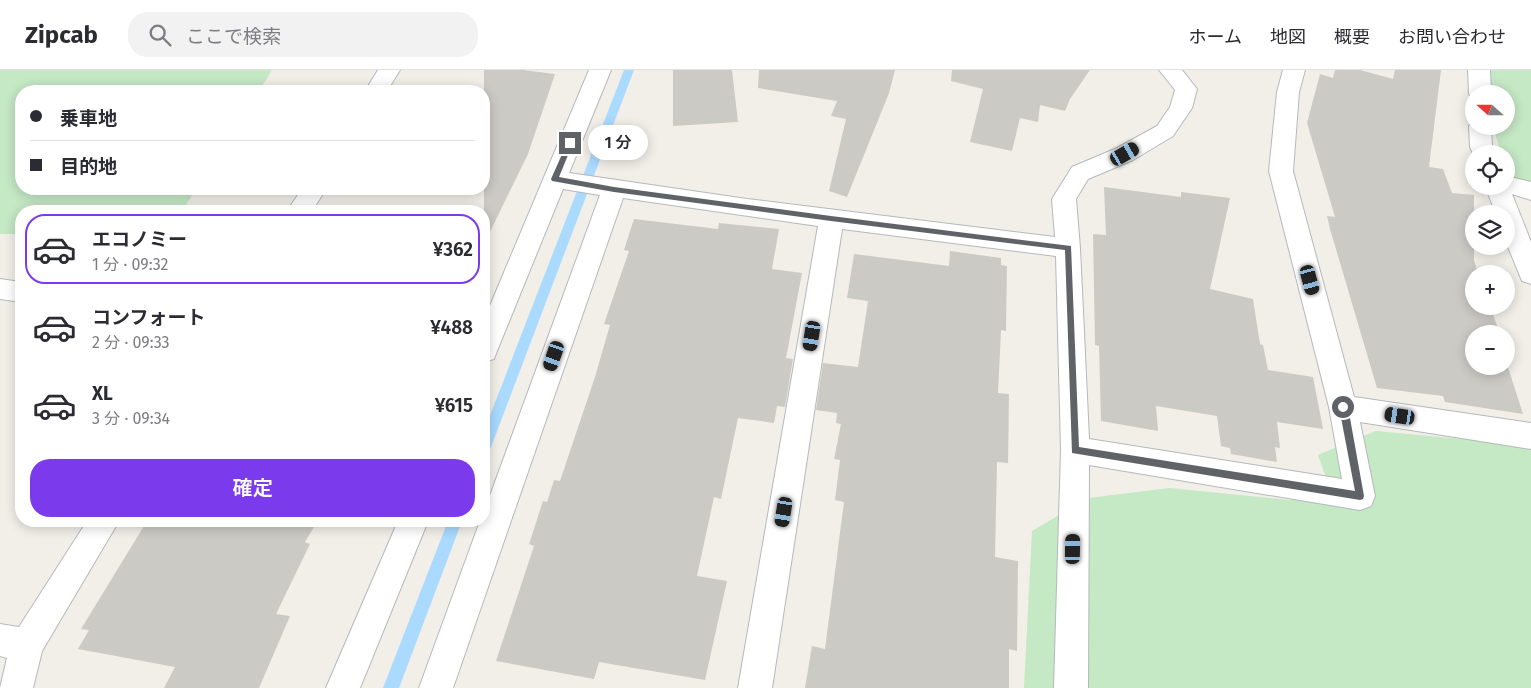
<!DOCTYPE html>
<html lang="ja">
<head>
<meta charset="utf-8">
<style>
  body { margin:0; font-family:"Fira Sans","Noto Sans JP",sans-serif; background:#f2f2f3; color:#2b2b33; height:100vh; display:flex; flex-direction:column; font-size:19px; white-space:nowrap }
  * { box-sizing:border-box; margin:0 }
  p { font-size:16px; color:#7c7c81 }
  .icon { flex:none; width:28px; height:28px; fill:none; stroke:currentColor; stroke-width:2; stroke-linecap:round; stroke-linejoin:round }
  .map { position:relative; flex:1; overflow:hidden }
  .panel { position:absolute; left:15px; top:135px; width:475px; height:322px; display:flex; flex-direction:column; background:#fff; border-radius:20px; box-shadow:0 2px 12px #0003 }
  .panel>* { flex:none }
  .hud { position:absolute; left:15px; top:15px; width:475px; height:110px; border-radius:20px; box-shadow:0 2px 12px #0003; display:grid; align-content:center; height:110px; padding:0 15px; background:#fff }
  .needle { width:32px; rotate:291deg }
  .buttons { position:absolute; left:1465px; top:15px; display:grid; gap:10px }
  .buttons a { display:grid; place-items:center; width:50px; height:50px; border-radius:50%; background:#fff; box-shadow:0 2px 12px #0003; font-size:25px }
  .end { position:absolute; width:22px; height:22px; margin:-11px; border:6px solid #5f6368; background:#fff; box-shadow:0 0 0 2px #fff }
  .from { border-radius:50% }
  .bubble { position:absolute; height:35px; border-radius:18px; background:#fff; box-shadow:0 2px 12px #0003; font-size:16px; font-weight:600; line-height:35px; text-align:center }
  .car { position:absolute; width:15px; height:30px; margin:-15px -8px; border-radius:6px; box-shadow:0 0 4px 1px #0007; background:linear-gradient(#222 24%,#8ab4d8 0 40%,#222 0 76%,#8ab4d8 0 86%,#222 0) }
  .hud b { display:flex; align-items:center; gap:18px; height:48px; font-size:19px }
  .hud b+b { border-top:1px solid #e1e1e2 }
  .hud i { width:12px; height:12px; background:#2b2b33 }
  ul { padding:9px 0 0; list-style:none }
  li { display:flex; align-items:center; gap:15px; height:70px; margin:0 10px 8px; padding:0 5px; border:2px solid transparent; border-radius:20px }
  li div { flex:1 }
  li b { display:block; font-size:19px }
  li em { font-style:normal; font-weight:600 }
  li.active { border-color:#7c3aed }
  li>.icon { width:45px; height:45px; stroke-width:1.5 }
  .action { display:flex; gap:10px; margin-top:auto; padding:10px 15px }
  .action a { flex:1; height:58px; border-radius:20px; background:#7c3aed; color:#fff; font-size:20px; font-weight:600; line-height:58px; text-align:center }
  header { display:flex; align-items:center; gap:30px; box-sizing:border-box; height:70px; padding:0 25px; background:#fff; border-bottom:1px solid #e1e1e2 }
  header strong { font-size:24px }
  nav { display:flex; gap:28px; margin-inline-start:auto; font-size:18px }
  .search { width:350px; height:45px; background:#f2f2f3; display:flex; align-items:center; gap:12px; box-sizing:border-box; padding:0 18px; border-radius:20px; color:#7c7c81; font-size:19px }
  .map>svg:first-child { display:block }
  .green { fill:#c5e8c5 }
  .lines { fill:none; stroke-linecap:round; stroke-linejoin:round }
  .stream { fill:#aadaff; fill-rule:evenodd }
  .building { fill:#cccac5 }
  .minor-casing { stroke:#b5b8bc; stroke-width:2 }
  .minor { fill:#fff; fill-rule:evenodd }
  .route { fill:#5f6368 }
</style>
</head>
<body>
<header>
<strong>Zipcab</strong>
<div class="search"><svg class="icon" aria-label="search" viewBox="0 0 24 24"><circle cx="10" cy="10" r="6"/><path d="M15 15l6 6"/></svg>ここで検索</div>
<nav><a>ホーム</a><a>地図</a><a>概要</a><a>お問い合わせ</a></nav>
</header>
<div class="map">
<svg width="1531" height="618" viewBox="0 0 1531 618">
  <rect width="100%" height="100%" fill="#f1efe8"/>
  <path class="green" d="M 0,0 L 272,0 L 259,21 L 21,21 L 21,119 L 196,119 L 182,141 L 21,141 L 21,164 L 0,164 Z
    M 1476,0 L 1531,0 L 1531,117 L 1510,113 L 1506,100 L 1506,84 L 1501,84 L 1493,56 L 1506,56 L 1506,24 L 1483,24 Z
    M 1376,361 L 1462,369 L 1531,363 L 1531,618 L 1024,618 L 1032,461 L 1088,428 L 1170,418 L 1290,430 L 1330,419 L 1318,385 Z"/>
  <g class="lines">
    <path class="stream" d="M 624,0 L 634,0 L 491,377 L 489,381 L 484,383 L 484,361 Z
      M 448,451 L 462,451 L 399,618 L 383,618 Z"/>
  </g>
  <path class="building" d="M 484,0 L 523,0 L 555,4 L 528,84 L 484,174 Z
    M 673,0 L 732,0 L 738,52 L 673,56 Z
    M 759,0 L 895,0 L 889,23 L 847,127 L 829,121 L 846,49 L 831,46 L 837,31 L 758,18 Z
    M 952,0 L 1090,0 L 1070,29 L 1065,41 L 1040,35 L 1038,52 L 1020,48 L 1012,81 L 970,72 L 983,19 L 951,11 Z
    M 1335,0 L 1360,0 L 1393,9 L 1395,0 L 1441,0 L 1429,97 L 1443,99 L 1452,123 L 1474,125 L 1474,190 L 1478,204 L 1474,204 L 1474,236 L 1490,236 L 1500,264 L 1474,264 L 1474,296 L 1506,296 L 1506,291 L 1523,344 L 1445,332 L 1443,326 L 1377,318 L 1330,159 L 1327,146 L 1335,147 L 1307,53 L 1320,4 L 1333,8 Z
    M 1104,117 L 1181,127 L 1181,122 L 1230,128 L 1210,219 L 1253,229 L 1260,274 L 1263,275 L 1268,300 L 1313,307 L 1323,359 L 1277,352 L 1280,378 L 1275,377 L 1277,392 L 1231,384 L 1230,378 L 1221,376 L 1217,346 L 1156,336 L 1158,361 L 1101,351 L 1099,276 L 1095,275 L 1093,164 L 1106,165 Z
    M 634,149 L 718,159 L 719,153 L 779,159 L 772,199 L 802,203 L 786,288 L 793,289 L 785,337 L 777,336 L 774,353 L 738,348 L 721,429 L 714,427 L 697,506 L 727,511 L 705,610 L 599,592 L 594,609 L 496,591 L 534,476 L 529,474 L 543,431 L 547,432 L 554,410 L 560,411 L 595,307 L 610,255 L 604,254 L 629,181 L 624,180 Z
    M 950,181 L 1001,188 L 1001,195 L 1007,196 L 1006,261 L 1001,260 L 998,323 L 1009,324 L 1008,393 L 997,392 L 995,487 L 1018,491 L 1017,581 L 1009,579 L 1009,618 L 805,618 L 812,576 L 825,579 L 844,432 L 835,430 L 840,390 L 834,389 L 841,354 L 836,353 L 837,343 L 816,340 L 823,293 L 858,297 L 868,231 L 847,228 L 854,184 L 949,196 Z
    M 147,451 L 282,451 L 314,457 L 305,472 L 310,474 L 276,544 L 290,546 L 259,618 L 164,618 L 175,597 L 78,579 L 89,560 L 81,559 Z"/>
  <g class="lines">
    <g class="minor-casing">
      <path id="minor" d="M 378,0 L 400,0 L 387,21 L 365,21 Z
        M 589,0 L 611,0 L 569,103 L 747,129 L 1055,167 L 1052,129 L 1072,97 L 1117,78 L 1157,56 L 1170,37 L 1175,20 L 1159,0 L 1182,0 L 1197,19 L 1192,38 L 1173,66 L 1133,90 L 1088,109 L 1076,129 L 1080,178 L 1089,369 L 1342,409 L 1329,337 L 1269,101 L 1277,22 L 1283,0 L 1305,0 L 1299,22 L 1293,101 L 1354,327 L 1531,353 L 1531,379 L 1360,352 L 1375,426 L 1371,436 L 1360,440 L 1089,395 L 1088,618 L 1054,618 L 1061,380 L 1056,186 L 842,159 L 772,618 L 738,618 L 818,156 L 623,128 L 453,618 L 419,618 L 480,451 L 484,451 L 484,442 L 600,125 L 563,119 L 497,281 L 494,289 L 484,292 L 484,250 Z
        M 1468,0 L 1490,0 L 1491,24 L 1474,24 L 1472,29 L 1469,24 Z
        M 1474,50 L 1474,56 L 1491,56 L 1492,77 L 1495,84 L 1474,84 L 1474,86 L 1470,77 L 1469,56 Z
        M 1506,106 L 1531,112 L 1531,130 L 1512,124 L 1531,172 L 1531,214 L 1522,211 L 1506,172 L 1506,144 L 1496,144 L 1485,116 L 1506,116 Z
        M 302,119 L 326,119 L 312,141 L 287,141 Z
        M 0,209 L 21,212 L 21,232 L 0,229 Z
        M 87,451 L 119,451 L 42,581 L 33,618 L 0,618 L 7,588 L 0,586 L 0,554 L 19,557 Z
        M 398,451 L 428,451 L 360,618 L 326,618 Z"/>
    </g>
    <use href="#minor" class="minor"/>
  </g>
  <path class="route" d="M 570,70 L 573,73 L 559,107 L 614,117 L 831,146 L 1071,176 L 1079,377 L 1355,421 L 1339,337 L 1343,334 L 1348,337 L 1364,426 L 1363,429 L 1360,430 L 1072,383 L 1065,180 L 831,151 L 614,122 L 552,111 L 551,109 L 567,73 Z"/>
</svg>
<div class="buttons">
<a><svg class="needle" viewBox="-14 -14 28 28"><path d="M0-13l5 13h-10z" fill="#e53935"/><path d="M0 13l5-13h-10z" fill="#7c7c81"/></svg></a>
<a><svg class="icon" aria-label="locate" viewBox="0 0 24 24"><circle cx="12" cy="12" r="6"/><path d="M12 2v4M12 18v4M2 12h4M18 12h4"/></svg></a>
<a><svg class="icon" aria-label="layers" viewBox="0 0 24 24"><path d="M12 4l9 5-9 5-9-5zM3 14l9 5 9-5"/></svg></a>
<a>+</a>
<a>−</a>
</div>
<i class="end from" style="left:1343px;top:337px"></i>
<i class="end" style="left:570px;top:73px"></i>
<div class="bubble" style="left:588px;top:55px;width:60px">1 分</div>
<i class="car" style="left:1125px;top:84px;rotate:60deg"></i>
<i class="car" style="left:1310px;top:210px;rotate:165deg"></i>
<i class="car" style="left:812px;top:266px;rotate:189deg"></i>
<i class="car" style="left:554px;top:286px;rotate:199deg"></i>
<i class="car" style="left:1400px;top:346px;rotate:279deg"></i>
<i class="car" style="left:784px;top:442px;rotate:189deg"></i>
<i class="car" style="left:1073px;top:479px;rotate:1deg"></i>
<div class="hud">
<b><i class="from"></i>乗車地</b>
<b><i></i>目的地</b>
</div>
<section class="panel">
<ul>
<li class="active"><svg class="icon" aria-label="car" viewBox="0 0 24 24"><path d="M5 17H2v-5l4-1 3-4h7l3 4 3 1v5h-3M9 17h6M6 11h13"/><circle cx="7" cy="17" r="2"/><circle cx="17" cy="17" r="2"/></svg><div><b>エコノミー</b><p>1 分 · 09:32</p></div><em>¥362</em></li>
<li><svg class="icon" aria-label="car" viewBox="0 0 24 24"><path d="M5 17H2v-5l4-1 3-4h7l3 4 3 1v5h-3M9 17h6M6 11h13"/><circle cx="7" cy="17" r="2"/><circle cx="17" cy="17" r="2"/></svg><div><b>コンフォート</b><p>2 分 · 09:33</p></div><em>¥488</em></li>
<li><svg class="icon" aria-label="car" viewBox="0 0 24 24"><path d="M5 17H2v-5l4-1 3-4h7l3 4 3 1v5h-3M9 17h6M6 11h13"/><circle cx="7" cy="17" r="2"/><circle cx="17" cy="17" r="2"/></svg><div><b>XL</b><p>3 分 · 09:34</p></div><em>¥615</em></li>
</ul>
<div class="action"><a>確定</a></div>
</section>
</div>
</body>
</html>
